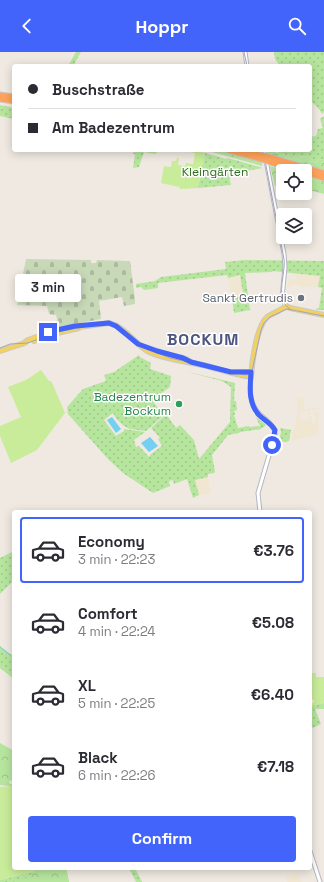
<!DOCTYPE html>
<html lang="en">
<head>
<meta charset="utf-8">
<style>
  body { margin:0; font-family:"Space Grotesk",sans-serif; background:#f2f2f3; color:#2b2b33; height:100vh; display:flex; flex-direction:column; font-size:15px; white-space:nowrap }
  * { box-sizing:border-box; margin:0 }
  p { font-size:13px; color:#7c7c81 }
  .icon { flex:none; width:22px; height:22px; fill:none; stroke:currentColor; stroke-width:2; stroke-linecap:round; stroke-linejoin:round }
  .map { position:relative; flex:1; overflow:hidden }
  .sheet { position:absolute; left:12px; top:458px; width:300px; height:360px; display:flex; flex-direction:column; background:#fff; border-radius:4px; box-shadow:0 2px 10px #0003 }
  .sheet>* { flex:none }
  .banner { position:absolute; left:12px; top:12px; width:300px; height:88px; border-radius:4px; box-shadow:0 2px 10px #0003; display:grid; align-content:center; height:88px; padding:0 16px; background:#fff }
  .controls { position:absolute; left:276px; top:112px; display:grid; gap:8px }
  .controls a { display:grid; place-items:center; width:36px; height:36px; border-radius:4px; background:#fff; box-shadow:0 2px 10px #0003; font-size:20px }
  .end { position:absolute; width:18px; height:18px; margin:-9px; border:5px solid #4264fb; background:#fff; box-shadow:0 0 0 2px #fff }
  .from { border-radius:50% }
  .bubble { position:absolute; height:28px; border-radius:4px; background:#fff; box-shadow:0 2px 10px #0003; font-size:13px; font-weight:800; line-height:28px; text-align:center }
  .banner b { display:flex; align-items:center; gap:14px; height:38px; font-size:15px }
  .banner b+b { border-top:1px solid #e1e1e2 }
  .banner i { width:10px; height:10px; background:#2b2b33 }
  ul { padding:7px 0 0; list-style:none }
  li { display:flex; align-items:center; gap:12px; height:66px; margin:0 8px 6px; padding:0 8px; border:2px solid transparent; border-radius:4px }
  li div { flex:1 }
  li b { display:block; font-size:15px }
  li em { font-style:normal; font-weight:800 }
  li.selected { border-color:#4264fb }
  li>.icon { width:36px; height:36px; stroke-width:1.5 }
  .primary-button { display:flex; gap:8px; margin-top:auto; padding:8px 16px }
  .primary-button a { flex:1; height:46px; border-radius:4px; background:#4264fb; color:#fff; font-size:16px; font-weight:800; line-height:46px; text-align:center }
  header { display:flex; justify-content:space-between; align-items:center; height:52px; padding:0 16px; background:#4264fb; color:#fff; font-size:18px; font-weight:800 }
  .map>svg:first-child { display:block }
  .education { fill:#f0e6d1; fill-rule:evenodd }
  .green { fill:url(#green-dots) }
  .forest { fill:url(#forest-crowns) }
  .cemetery { fill:url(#cemetery-stones) }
  .pitch { fill:#c9ec9a }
  .water { fill:#75cff0 }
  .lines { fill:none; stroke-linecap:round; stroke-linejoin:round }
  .stream { stroke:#75cff0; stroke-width:1 }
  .minor-casing { stroke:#b4b7c1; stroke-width:5 }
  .major-casing { stroke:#c9c9c9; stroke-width:6 }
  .highway-casing { stroke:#c9c9c9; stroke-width:7 }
  .minor { stroke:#fff; stroke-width:3 }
  .major { stroke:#f2d163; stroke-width:4 }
  .highway { stroke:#ffa35c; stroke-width:5 }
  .tram { stroke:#a3a6b8; stroke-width:1 }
  .highway-bridge-casing { stroke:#c9c9c9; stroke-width:7; stroke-linecap:butt }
  .highway-bridge { stroke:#ffa35c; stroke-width:5 }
  .route { stroke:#4264fb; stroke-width:5 }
  .worship-dot { fill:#6b7280; stroke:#fff; stroke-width:1.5 }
  .leisure-dot { fill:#2e9e5b; stroke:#fff; stroke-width:1.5 }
  .labels { text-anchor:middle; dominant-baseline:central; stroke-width:3; stroke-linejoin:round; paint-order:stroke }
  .park-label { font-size:12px; fill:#2c6e1b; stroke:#fff }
  .worship-label { font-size:12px; fill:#5b616d; stroke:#fff; text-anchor:end }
  .leisure-label { font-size:12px; fill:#27864d; stroke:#fff; text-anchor:end }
  .district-label { font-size:16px; font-weight:bold; letter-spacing:1px; fill:#4d5680; stroke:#fff }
</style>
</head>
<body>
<header><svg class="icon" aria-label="back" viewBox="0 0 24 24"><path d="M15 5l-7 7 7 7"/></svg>Hoppr<svg class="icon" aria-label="search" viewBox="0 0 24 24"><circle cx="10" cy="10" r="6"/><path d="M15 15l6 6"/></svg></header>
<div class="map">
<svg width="324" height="830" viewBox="0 0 324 830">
  <defs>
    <pattern id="green-dots" width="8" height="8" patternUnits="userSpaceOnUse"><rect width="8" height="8" fill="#b6e59e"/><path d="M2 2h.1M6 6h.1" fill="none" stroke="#9dc588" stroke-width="1.8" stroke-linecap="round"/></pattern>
    <pattern id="forest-crowns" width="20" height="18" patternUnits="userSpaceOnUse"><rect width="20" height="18" fill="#b6e59e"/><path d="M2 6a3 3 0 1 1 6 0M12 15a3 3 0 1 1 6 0" fill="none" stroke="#9dc588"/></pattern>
    <pattern id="cemetery-stones" width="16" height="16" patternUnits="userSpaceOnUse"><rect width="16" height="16" fill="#c8d9b8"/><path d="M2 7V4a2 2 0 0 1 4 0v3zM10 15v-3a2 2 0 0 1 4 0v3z" fill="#acbb9e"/></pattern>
  </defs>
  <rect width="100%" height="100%" fill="#efe9e1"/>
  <path class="education" d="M 296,222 L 320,224 L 318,235 L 306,234 L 306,235 L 299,235 L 299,233 L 292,232 L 291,235 L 287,235 L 289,227 L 298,228 L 298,227 L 296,226 Z
    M 240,223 L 243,241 L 240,245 L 232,246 L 228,226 Z
    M 297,346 L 304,346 L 304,357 L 319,355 L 318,383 L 291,389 L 298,360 ZM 309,358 L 318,358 L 318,361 L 314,361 L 316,368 L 315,368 L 315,371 L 312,371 L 311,364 L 309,364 L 309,363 L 312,362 L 310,362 ZM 308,359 L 308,367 L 301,368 L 299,360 Z
    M 208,425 L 211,441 L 199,443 L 195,428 Z
    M 298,821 L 302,830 L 287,830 L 286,825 Z"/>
  <path class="green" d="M 76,0 L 81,0 L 73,14 L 68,14 Z
    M 274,0 L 324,0 L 324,60 L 322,62 L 319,57 L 310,48 L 310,14 L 280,14 L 275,7 Z
    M 0,53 L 14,56 L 14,67 L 0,64 Z
    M 324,64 L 324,108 L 318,107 L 317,111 L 309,109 L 309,105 L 290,104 L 278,101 L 278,98 L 310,98 L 310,85 L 316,84 L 318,77 L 323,76 L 320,67 Z
    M 134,98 L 160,98 L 155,102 L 144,100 L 139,115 L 133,116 L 135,102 L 133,102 Z
    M 205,101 L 226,107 L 228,106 L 263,116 L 234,121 L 233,119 L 228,120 L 231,133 L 198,136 Z
    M 245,208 L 324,209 L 324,258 L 316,258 L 317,256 L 319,256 L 322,236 L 318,235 L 320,224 L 273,219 L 272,220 L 245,221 L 250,258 L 234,261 L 232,246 L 240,245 L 243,241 L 240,223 L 228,226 L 227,223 L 158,231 L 158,236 L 144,238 L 141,235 L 136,236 L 136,232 L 155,229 L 161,225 L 226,217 L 225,210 Z
    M 139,303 L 140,305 L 151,311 L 150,317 L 171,324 L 170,335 L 152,348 L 160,359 L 162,357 L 165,362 L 146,379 C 133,377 127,379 118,368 L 119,367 L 117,368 L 113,361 L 104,368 L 116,384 L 124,379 L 124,377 L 145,380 L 134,388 L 136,395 L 139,394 L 149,405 L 151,402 L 162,394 L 158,387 L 160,386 L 151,376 L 166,362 L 176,376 L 180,373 L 194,388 L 199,407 L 230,370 L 231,335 L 222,329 L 184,319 L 235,331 L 234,349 L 236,349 L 237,358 L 234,359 L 235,362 L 234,363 L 238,376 L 249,374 L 250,375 L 260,374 L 256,365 L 266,373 L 261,377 L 240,380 L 239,381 L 228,383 L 212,403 L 215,420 L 214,421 L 208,422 L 208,425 L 195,428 L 199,443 L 193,446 L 187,427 L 174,432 L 173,428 L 169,429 L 170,434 L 153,441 L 123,421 L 107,406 L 68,362 L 67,355 L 83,337 L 106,329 L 104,323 L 114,320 Z
    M 280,376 L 291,378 L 289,389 L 284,390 L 279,389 L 281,380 Z
    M 14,499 L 14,528 L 0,542 L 0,506 Z
    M 0,594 L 14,605 L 14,627 L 0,616 Z
    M 324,651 L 324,657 L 315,657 L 321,672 L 310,677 L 310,654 Z
    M 40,816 L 66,816 L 69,830 L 0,830 L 0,828 L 31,820 Z
    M 129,816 L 135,816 L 142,830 L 136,830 Z"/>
  <path class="forest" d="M 205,98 L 219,98 L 262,110 L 262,114 Z
    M 267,98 L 290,104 L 309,105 L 309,109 L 317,111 L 318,107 L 324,108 L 324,118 L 272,103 L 268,102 Z
    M 270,114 L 289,119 L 283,119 L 283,134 L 275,134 Z
    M 305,124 L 324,129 L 324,142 L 305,137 Z
    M 0,691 L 14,699 L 14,728 L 9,729 L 10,732 L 14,732 L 14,735 L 0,733 Z
    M 40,816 L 66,816 L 69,830 L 12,830 L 29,825 Z"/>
  <path class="cemetery" d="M 26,207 L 91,208 L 91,211 L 96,211 L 97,208 L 130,209 L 135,247 L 135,252 L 124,254 L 122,245 L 99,249 L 101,267 L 59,275 L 56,263 L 49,262 L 47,254 L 17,253 Z"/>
  <path class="pitch" d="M 180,98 L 193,98 L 205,101 L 198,136 L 180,137 L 179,135 L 161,131 L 164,114 L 171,115 L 172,109 L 176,109 L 177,106 L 179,106 L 178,113 L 185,114 L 186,111 L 193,112 L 195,101 Z
    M 41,318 L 49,329 L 51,329 L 53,333 L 65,361 L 37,398 L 11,411 L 0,384 L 0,374 L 21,365 L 8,335 L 26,328 Z
    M 310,621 L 316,621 L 316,625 L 324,625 L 324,651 L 310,654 L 310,651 L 314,651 L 314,648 L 311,647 L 310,650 Z
    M 13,734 L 14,816 L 40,816 L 31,820 L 0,828 L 0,735 Z"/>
  <path class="water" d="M 112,365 L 121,377 L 116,381 L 107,368 Z
    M 150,385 L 158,394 L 149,400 L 141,391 Z"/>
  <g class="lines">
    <path class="stream" d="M 0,595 L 14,606"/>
    <g class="minor-casing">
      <path id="minor" d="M 245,0 L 247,14
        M 264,98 L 284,202 L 285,215 L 282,246 L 286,254
        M 251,325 C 250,336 249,346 255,356 C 260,366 276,371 275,383 L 258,441 L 260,460
        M 310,799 L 320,830"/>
    </g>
    <g class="major-casing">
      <path id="major" d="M 34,289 L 53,282 L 79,276
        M 24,291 L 28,288 L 56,278 L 109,271 C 125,275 135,292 149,300 C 167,308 185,309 203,313 C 219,317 235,323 251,325 C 252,310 256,276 267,265 C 273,261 280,259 286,254 L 290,256 L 324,263
        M 142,294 L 163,301 L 186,307 L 191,310
        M 0,299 L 25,291
        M 234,320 L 251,320"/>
    </g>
    <g class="highway-casing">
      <path id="highway" d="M 0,43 L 14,45
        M 0,47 L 14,49
        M 228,98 L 261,107
        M 243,98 L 260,103
        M 269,105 L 324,121
        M 270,110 L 302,119
        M 305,120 L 324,126"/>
    </g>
    <use href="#minor" class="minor"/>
    <use href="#major" class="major"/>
    <use href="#highway" class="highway"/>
    <path class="tram" d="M 244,0 L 247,14
      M 263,98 L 284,207 C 286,222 274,248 290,257
      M 0,296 L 10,292 L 28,291 L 56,280 L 107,271 L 117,275 L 139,293 L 170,306 L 246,323 L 250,321 L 252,319 L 261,278 L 264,271 L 270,265 L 287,257 L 324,264"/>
    <g class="highway-bridge-casing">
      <path id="highway-bridge" d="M 260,103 L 269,105
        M 261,107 L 270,110"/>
    </g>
    <use href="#highway-bridge" class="highway-bridge"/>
  </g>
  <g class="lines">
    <path class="route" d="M 48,280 L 75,274 L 109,271 L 116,274 L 138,292 L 157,299 L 183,306 L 191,310 L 231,320 L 251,320 C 250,335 248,351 259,363 C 264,368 271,371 275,378 L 272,393"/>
  </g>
  <circle class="worship-dot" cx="301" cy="246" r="4"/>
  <circle class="leisure-dot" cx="179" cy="352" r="4"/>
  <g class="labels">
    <g class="park-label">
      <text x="215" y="120">Kleingärten</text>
    </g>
    <g class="worship-label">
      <text x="293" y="246">Sankt Gertrudis</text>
    </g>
    <g class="leisure-label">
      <text x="171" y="345">Badezentrum<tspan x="171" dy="14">Bockum</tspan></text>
    </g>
    <g class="district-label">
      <text x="203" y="287">BOCKUM</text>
    </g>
  </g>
</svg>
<div class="controls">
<a><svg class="icon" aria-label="locate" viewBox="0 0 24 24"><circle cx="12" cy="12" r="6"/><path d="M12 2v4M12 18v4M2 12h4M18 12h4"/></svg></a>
<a><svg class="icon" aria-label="layers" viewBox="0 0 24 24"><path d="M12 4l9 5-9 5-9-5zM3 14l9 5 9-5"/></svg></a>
</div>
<i class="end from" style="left:272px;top:393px"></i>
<i class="end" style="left:48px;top:280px"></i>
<div class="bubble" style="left:15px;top:222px;width:66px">3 min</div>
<div class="banner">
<b><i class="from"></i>Buschstraße</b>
<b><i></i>Am Badezentrum</b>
</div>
<section class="sheet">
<ul>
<li class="selected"><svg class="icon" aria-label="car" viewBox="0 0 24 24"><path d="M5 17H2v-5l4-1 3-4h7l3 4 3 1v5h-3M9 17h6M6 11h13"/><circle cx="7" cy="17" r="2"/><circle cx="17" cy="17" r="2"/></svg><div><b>Economy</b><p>3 min · 22:23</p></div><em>€3.76</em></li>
<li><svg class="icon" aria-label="car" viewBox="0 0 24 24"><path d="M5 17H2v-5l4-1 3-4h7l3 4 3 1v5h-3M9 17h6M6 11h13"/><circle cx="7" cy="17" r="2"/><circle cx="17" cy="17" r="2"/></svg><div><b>Comfort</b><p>4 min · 22:24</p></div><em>€5.08</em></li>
<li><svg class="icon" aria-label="car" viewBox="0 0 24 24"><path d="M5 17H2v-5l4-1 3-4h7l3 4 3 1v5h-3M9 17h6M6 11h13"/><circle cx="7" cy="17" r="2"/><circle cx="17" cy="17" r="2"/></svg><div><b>XL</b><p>5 min · 22:25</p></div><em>€6.40</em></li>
<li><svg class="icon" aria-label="car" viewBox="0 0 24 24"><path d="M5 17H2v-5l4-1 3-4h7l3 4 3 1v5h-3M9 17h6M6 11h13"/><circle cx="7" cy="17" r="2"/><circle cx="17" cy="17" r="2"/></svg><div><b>Black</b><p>6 min · 22:26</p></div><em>€7.18</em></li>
</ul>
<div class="primary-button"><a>Confirm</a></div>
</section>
</div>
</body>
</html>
